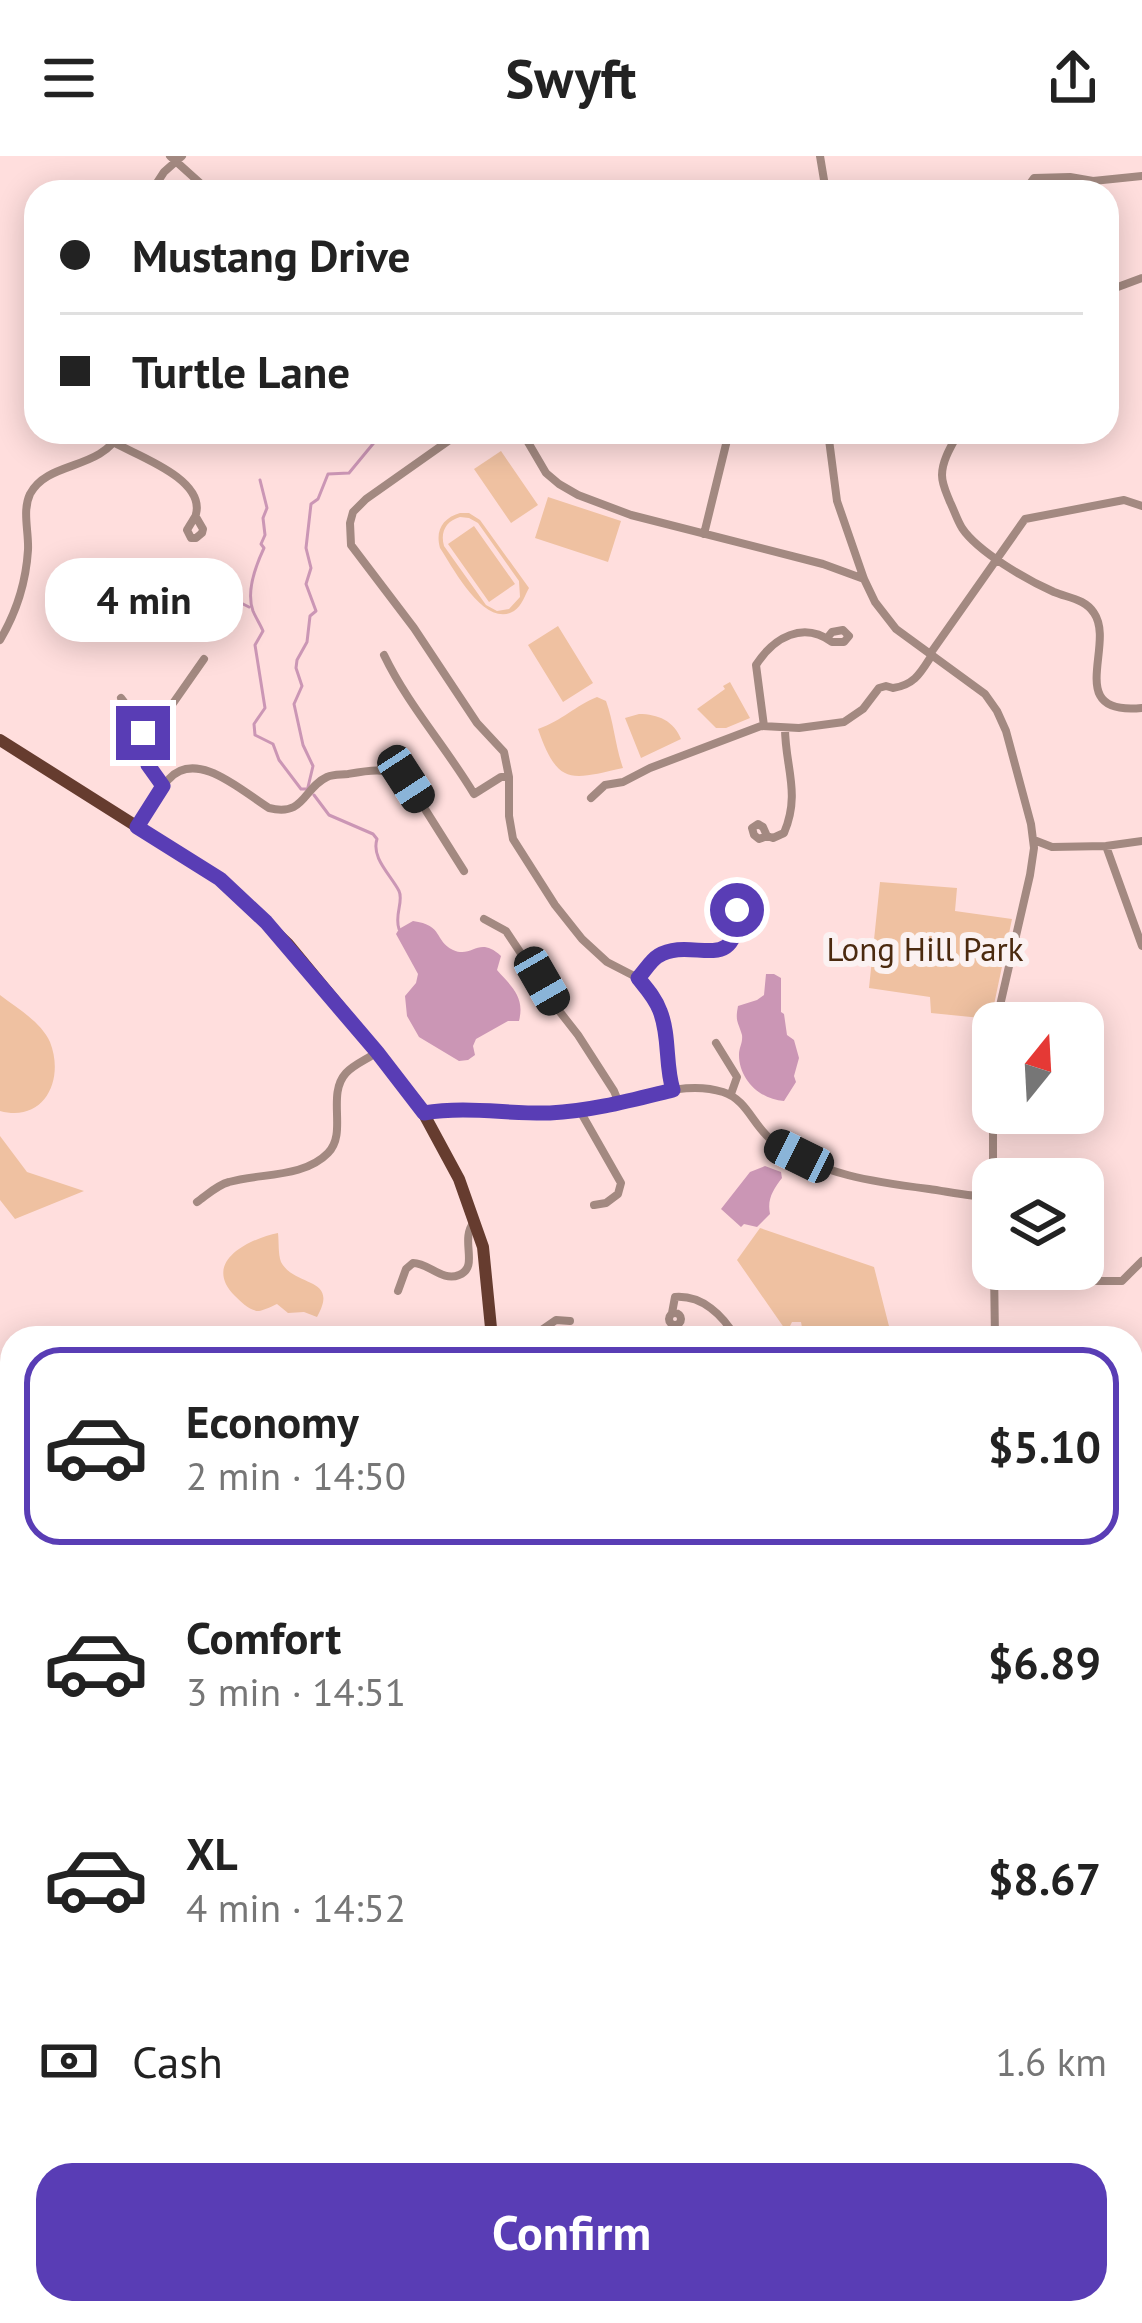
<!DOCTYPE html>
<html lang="en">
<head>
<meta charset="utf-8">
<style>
  body { margin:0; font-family:"PT Sans",sans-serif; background:#f6f6f6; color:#222; height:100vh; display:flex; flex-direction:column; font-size:45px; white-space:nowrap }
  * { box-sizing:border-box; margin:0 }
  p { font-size:39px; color:#767676 }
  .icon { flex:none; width:66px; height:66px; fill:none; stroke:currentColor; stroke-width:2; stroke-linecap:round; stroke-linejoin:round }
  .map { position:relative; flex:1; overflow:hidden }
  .panel { position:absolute; left:0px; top:1170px; width:1143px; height:999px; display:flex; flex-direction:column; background:#fff; border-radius:36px 36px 0 0; box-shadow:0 6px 30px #0003 }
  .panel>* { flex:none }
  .guide { position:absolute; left:24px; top:24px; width:1095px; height:264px; border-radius:36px; box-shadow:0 6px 30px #0003; display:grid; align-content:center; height:264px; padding:0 36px; background:#fff }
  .needle { width:78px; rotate:18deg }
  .controls { position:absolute; left:972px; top:846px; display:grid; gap:24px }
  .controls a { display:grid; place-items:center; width:132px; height:132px; border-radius:24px; background:#fff; box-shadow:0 6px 30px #0003; font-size:60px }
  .end { position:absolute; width:54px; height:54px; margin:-27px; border:15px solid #593db5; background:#fff; box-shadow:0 0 0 6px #fff }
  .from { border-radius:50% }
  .bubble { position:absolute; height:84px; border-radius:36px; background:#fff; box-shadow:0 6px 30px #0003; font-size:39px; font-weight:700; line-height:84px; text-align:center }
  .car { position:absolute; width:36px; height:72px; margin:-36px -18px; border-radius:15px; box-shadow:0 0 9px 3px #0007; background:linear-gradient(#222 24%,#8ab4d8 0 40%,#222 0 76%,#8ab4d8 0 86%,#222 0) }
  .guide b { display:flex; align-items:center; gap:42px; height:114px; font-size:45px }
  .guide b+b { border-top:3px solid #e0e0e0 }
  .guide i { width:30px; height:30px; background:#222 }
  ul { padding:21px 0 0; list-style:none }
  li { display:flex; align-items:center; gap:36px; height:198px; margin:0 24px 18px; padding:0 12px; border:6px solid transparent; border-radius:36px }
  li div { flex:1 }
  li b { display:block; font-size:45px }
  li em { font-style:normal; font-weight:700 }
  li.active { border-color:#593db5 }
  li>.icon { width:108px; height:108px; stroke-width:1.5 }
  .pay { display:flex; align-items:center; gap:30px; height:132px; padding:0 36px; font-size:45px }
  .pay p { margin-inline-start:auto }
  .cta { display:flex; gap:24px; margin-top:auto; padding:24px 36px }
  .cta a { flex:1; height:138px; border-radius:36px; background:#593db5; color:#fff; font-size:48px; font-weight:700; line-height:138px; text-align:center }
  header { display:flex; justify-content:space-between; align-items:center; height:156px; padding:0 36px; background:#fff; font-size:54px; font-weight:700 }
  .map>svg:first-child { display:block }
  .green { fill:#efc1a1; fill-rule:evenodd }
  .water { fill:#cb96b5 }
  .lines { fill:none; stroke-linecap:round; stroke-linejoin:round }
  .stream { stroke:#cb96b5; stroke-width:3 }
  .minor { stroke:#a38981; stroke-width:8 }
  .major { stroke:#663c2f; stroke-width:12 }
  .highway { stroke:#4f2012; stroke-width:15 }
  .route { stroke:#593db5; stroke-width:15 }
  .labels { text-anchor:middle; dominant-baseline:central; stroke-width:12; stroke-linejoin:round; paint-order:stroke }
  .park-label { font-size:33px; fill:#4b2a0f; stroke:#fbf2f2 }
</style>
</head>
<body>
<header><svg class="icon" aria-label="menu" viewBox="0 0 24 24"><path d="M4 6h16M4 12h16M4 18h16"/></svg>Swyft<svg class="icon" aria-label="share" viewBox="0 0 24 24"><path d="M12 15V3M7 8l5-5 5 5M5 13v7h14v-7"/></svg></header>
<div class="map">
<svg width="1142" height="2167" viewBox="0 0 1142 2167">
  <rect width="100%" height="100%" fill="#ffdedd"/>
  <path class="green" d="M 501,295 L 538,349 L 511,367 L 474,313 Z
    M 548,341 L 621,365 L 608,406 L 535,382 Z
    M 460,357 L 469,357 L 480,364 L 529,432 C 525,439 522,450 514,455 C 485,473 453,412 440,392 C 435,374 443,362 460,357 ZM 460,361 L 469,362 L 478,367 L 519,425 L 520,441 L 509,453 L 497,455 L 486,449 L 444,390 C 440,376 446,365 460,361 Z
    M 474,370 L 515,428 L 489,446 L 448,388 Z
    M 558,470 L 593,527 L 563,546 L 528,489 Z
    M 730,526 L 750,562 L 726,572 L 716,572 L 697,553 L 725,533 L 723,530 Z
    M 597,541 L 606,545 C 614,567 615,589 623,612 C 570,624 558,630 538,573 C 563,564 575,550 597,541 Z
    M 639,558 C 658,558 674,565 681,583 L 641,602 L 625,562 Z
    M 880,726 L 957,732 L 955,755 L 1012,763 L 991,863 L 931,857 L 930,841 L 869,832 Z
    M 0,839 C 17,852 41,866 50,886 C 65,924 44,967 0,955 Z
    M 0,980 L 27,1016 L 84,1035 L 15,1063 L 0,1044 Z
    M 760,1072 L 874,1111 L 892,1182 L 804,1182 L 801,1166 L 792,1166 L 787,1176 L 737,1104 Z
    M 278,1077 C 279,1085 278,1098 281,1106 C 295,1132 340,1120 317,1161 L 304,1156 L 288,1157 L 277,1148 C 275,1149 262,1155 259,1155 C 250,1155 241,1146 235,1140 C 201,1106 249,1083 278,1077 Z
    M 0,1482 L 12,1482 L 12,1742 L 0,1752 Z
    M 0,1767 L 12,1786 L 12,2157 L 296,2157 L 286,2167 L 0,2167 Z
    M 1131,2114 L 1142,2117 L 1142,2167 L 1114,2167 L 1118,2157 L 1131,2157 Z"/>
  <path class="water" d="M 413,765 C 444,769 434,785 453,794 C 473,803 478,779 501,800 L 497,814 C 512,831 525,841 519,865 L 508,865 L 476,883 L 473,890 L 475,899 L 468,904 L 459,905 L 419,881 L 407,860 L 405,840 L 416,827 L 418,818 L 396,778 L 399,773 Z
    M 766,818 L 774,818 L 781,822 L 781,856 L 784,858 L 787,879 L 794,884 L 799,902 L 794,920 L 796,926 L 784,945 C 761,944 739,924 739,899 C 739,891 743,887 742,879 C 738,865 735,866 738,850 L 757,844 L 764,839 Z
    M 765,1010 L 781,1016 L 782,1022 C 773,1034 767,1043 770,1058 L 757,1071 L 744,1068 L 741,1071 L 721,1053 L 750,1016 Z"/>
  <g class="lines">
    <path class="stream" d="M 260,324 L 267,352 L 263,362 L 265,379 L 261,388 L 264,392 C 256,409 246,436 253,455 C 256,462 260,468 263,475 L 255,489 L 265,552 L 254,568 L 255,579 L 273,588 L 279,604 L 301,633 L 308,633
      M 107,438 C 127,422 154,413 179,417 L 183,429 L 208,429 L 235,437 L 235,444 L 249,451
      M 308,631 L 313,610 L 303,589 L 294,548 L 302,530 L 296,512 L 297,504 L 307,486 L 310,460 L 316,455 L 306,428 L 311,412 L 306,392 L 311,348 L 318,343 L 328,318 L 349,317 L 377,283 L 393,276
      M 314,639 L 329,659 L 373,678 L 377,683 C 371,702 390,718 399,735 C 404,745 394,759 399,773
      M 291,2157 L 294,2167"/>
    <path class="minor" d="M 170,0 L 210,36
      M 820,0 L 826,36
      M 1029,29 L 1034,22 L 1070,21 L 1093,25 L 1142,20
      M 151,36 L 164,16 L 182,0
      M 1107,135 L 1142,122
      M 461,276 L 366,343 L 353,356 L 350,367 L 351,389 L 414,472 L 477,567 L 504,596 L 509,621 L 509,660 L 513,683 L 555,749 L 582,783 L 607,806 L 638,822 L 654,842 L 662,859 L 668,920 L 673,934
      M 522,276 L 546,317 L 559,328 L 578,339 L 631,359 L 823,408 L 864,423
      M 828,276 L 837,345 L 864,423 L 875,446 L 896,473 L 985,538 L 997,555 L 1006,575 L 1031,668 L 1034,692 L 1030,719 L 996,867
      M 959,276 C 952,289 942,304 942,319 C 942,329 947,338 950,346 C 954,354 957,364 962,372 C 978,396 1027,424 1054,436 C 1069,442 1085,443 1094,457 C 1116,489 1063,560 1142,552
      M 115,287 C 138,300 205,323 196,358 C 196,360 188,372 187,374 L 191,382 L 196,382 L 202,377 L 203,373 L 196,361
      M 704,378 L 729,276
      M 0,484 C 16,457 26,426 28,394 C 29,376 22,355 30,338 C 48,304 101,315 120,276
      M 930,498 L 1025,363 L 1124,344 L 1142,350
      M 384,499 C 408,549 446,591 474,638 L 501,621 L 509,621
      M 893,532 C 915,529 921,516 932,499
      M 121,542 L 142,570 L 148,609 L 163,630
      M 764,570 L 756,509 C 774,481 803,465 832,486 L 844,486 L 849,480 L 843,474 L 832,476 L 828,481
      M 143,577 L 155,573 L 204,503
      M 591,642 L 605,629 L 623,626 L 650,612 L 761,570 L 799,572 L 844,566 L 863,553 L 879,532 L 886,530 L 893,532
      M 137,671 C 147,655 156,636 169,623 C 197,592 244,637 269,652 C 305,661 303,632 327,621 C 334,618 341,619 348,618 C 370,614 386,611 406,623 L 464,715
      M 767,680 L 759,683 L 754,679 L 752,672 L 758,668 L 763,671 L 767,680 L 773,682 L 784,677 C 801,637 785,611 785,572
      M 1034,684 L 1052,691 L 1106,690 L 1142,685
      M 1106,690 L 1142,790
      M 484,763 L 506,775 L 560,856 L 578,879 L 614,935 L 619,947
      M 638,822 C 644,816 651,804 658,800 C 692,779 737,822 737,754
      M 716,887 L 737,921 L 731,938
      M 580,955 L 621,1027 L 618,1038 L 606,1047 L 594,1049
      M 424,957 C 478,948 534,963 588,955 C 631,948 679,922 723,936 C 748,944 753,971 774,986 C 821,1019 874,1026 929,1033 C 950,1036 972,1041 993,1041
      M 993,1044 L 993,891
      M 197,1046 C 207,1039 217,1029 229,1026 C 260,1017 304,1022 328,997 C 348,977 326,939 346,917 C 354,908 368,903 377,896
      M 994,1113 L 995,1182
      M 1097,1125 L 1122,1125 L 1142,1105
      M 398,1135 L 406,1113 L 413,1107 C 429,1107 442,1126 459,1119 C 480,1111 459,1084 474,1066
      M669 1163a6 6 0 1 1 12 0a6 6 0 1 1-12 0Z
      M 672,1157 L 675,1141 C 702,1139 723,1159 736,1182
      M 530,1182 L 556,1164 L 570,1165
      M 675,1182 L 675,1169
      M 1131,1325 L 1136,1315 L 1142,1311
      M 1131,1340 L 1142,1377
      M 1131,1401 L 1139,1392 L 1142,1378
      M 0,1479 L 12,1479
      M 1131,1553 L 1142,1551
      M 1131,1719 L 1142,1718
      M 1131,2011 L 1131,2053
      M 487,2157 L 493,2167
      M 646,2157 L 656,2167
      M 753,2157 L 755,2167
      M 882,2157 L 884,2167
      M 1112,2167 L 1115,2157"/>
    <path class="major" d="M 0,584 L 220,723 L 288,788 L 377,896 L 419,949 L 459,1023 L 483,1091 L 492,1182
      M 912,2157 L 916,2167"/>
    <path class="highway" d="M 0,1378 L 12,1382
      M 0,1390 L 12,1393
      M 1131,1862 L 1142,1867
      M 1131,1874 L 1142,1879"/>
  </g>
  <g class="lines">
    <path class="route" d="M 143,577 L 148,609 L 163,630 L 137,671 L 220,723 L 266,766 L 377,896 L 424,957 C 466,950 507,958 550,957 C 592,955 632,944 673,934 C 665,909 670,880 660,855 C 656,843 647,833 638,822 C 644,816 651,804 658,800 C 692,779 738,822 737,754"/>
  </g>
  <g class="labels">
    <g class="park-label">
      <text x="925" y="792">Long Hill Park</text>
    </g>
  </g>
</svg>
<div class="controls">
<a><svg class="needle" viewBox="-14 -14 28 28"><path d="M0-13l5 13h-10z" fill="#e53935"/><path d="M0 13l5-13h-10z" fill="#767676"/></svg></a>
<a><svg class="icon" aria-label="layers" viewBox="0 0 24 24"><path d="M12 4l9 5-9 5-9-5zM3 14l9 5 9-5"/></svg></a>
</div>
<i class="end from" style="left:737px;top:754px"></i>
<i class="end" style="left:143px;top:577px"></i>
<div class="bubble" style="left:45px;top:402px;width:198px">4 min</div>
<i class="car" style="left:406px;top:623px;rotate:147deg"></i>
<i class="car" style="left:542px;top:825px;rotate:150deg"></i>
<i class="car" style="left:799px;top:1000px;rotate:296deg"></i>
<div class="guide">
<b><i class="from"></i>Mustang Drive</b>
<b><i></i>Turtle Lane</b>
</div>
<section class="panel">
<ul>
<li class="active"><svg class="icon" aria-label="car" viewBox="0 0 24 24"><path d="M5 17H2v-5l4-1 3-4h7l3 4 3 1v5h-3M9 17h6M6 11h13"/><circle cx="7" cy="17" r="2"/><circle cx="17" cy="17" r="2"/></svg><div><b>Economy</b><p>2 min · 14:50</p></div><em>$5.10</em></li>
<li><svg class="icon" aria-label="car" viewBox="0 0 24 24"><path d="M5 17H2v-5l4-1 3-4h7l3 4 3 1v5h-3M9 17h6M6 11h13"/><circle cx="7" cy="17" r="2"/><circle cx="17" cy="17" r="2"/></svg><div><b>Comfort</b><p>3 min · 14:51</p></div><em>$6.89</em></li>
<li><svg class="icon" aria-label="car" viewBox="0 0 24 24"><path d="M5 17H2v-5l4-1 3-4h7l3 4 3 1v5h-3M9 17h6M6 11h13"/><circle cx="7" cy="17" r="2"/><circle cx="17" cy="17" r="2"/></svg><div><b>XL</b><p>4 min · 14:52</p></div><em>$8.67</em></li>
</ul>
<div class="pay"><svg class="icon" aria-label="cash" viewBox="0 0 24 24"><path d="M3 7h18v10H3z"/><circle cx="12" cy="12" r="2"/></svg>Cash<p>1.6 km</p></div>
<div class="cta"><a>Confirm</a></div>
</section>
</div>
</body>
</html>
